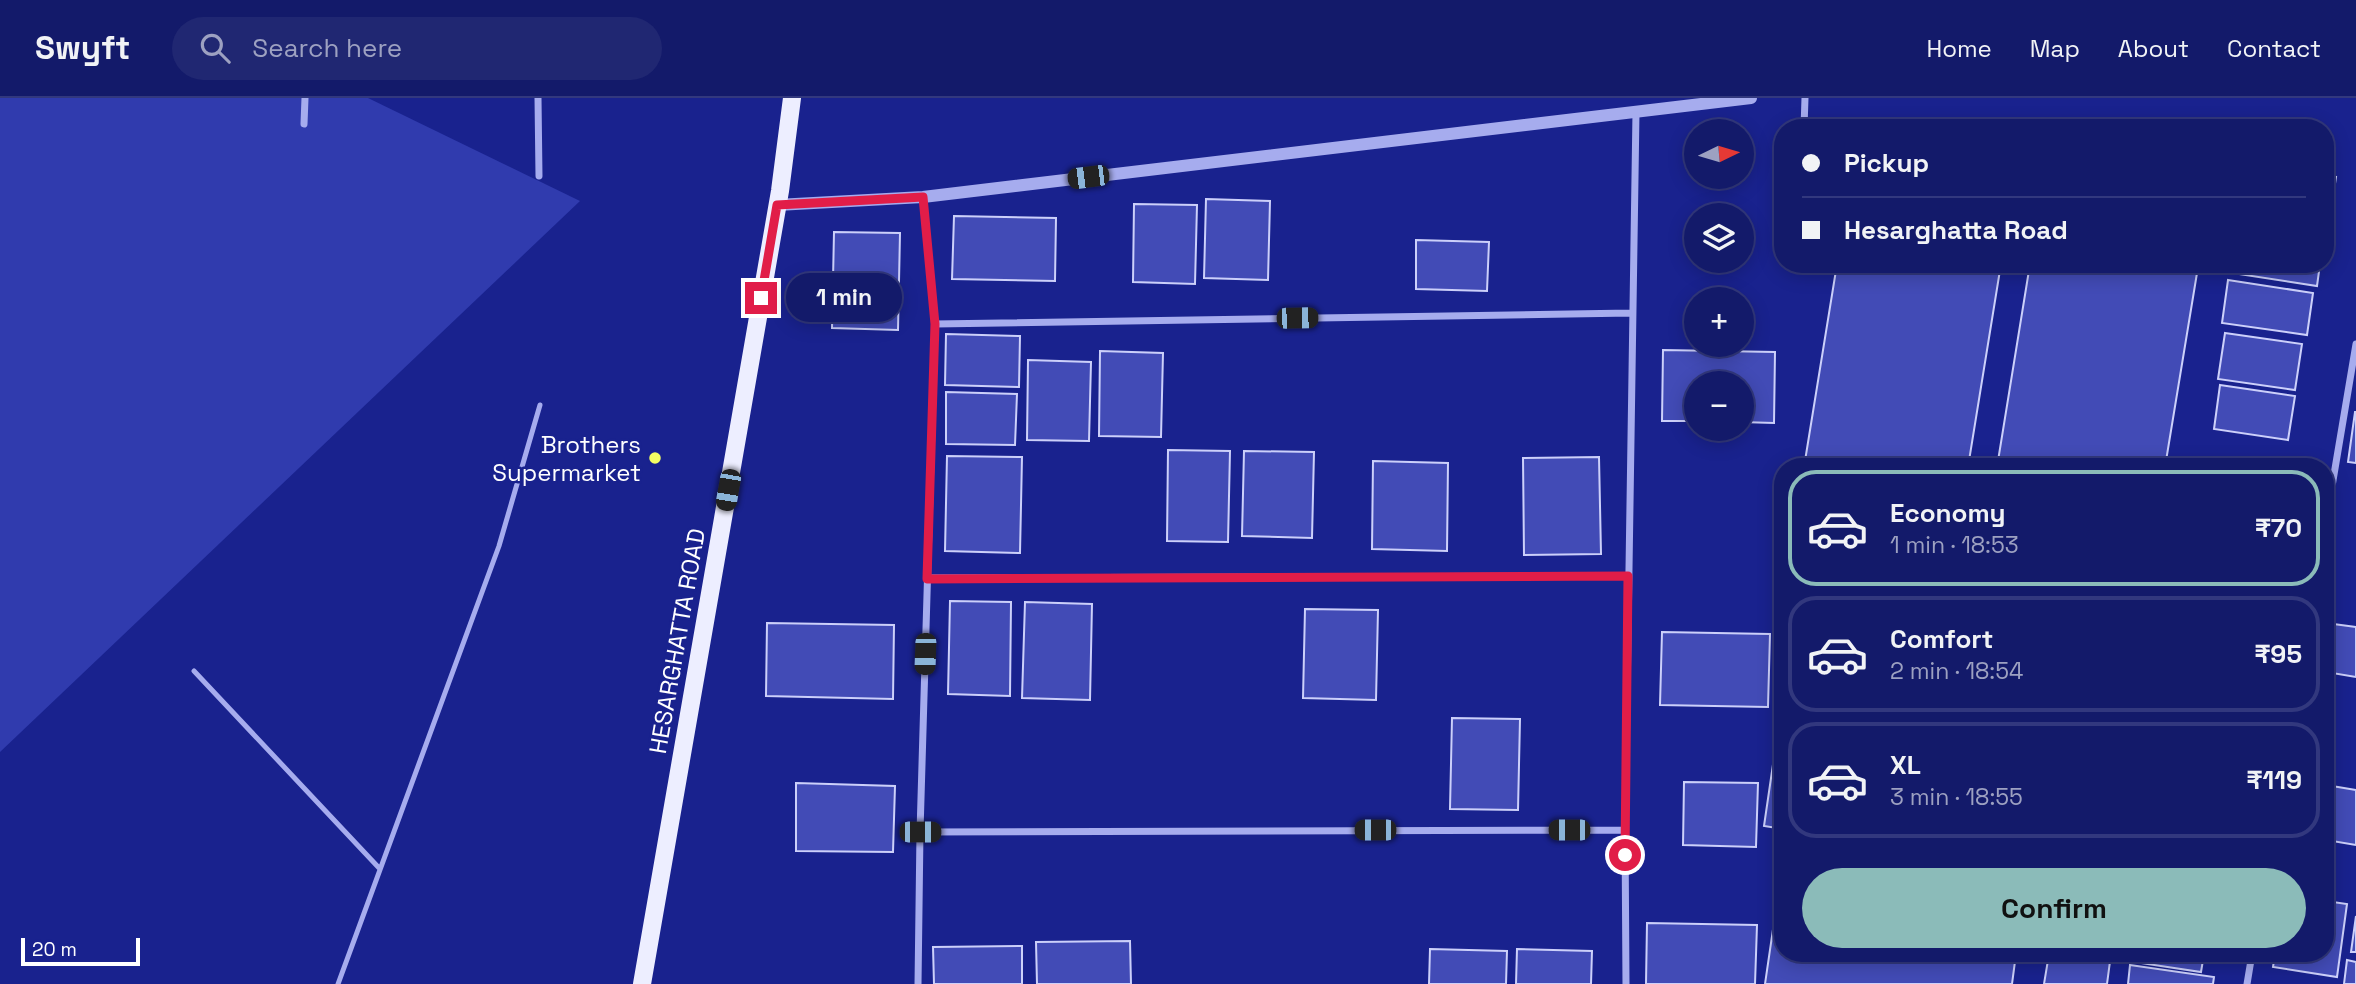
<!DOCTYPE html>
<html lang="en">
<head>
<meta charset="utf-8">
<style>
  body { margin:0; font-family:"Space Grotesk",sans-serif; background:#202772; color:#f1f3f6; height:100vh; display:flex; flex-direction:column; font-size:26px; white-space:nowrap }
  * { box-sizing:border-box; margin:0 }
  p { font-size:23px; color:#9da1c1 }
  .icon { flex:none; width:38px; height:38px; fill:none; stroke:currentColor; stroke-width:2; stroke-linecap:round; stroke-linejoin:round }
  .map { position:relative; flex:1; overflow:hidden }
  .details { position:absolute; left:1774px; top:360px; width:560px; height:504px; display:flex; flex-direction:column; background:#131a6a; border-radius:28px; box-shadow:0 4px 18px #0003,0 0 0 2px #32387e }
  .details>* { flex:none }
  .guide { position:absolute; left:1774px; top:21px; width:560px; height:154px; border-radius:28px; box-shadow:0 4px 18px #0003,0 0 0 2px #32387e; display:grid; align-content:center; height:154px; padding:0 28px; background:#131a6a }
  .needle { width:46px; rotate:85deg }
  .fabs { position:absolute; left:1684px; top:21px; display:grid; gap:14px }
  .fabs a { display:grid; place-items:center; width:70px; height:70px; border-radius:50%; background:#131a6a; box-shadow:0 4px 18px #0003,0 0 0 2px #32387e; font-size:35px }
  .scale { position:absolute; left:21px; bottom:18px; width:119px; box-sizing:border-box; padding-left:7px; border:4px solid #fff; border-top:0; font-size:19px; line-height:24px; white-space:nowrap; color:#fff; -webkit-text-stroke:5px #19228e; paint-order:stroke }
  .end { position:absolute; width:32px; height:32px; margin:-16px; border:9px solid #e11d48; background:#fff; box-shadow:0 0 0 4px #fff }
  .from { border-radius:50% }
  .bubble { position:absolute; height:49px; border-radius:24px; background:#131a6a; box-shadow:0 4px 18px #0003,0 0 0 2px #32387e; font-size:23px; font-weight:600; line-height:49px; text-align:center }
  .car { position:absolute; width:21px; height:42px; margin:-21px -10px; border-radius:9px; box-shadow:0 0 5px 2px #0007; background:linear-gradient(#222 24%,#8ab4d8 0 40%,#222 0 76%,#8ab4d8 0 86%,#222 0) }
  .guide b { display:flex; align-items:center; gap:24px; height:66px; font-size:26px }
  .guide b+b { border-top:2px solid #32387e }
  .guide i { width:18px; height:18px; background:#f1f3f6 }
  ul { padding:12px 0 0; list-style:none }
  li { display:flex; align-items:center; gap:21px; height:116px; margin:0 14px 10px; padding:0 14px; border:4px solid #32387e; border-radius:28px }
  li div { flex:1 }
  li b { display:block; font-size:26px }
  li em { font-style:normal; font-weight:600 }
  li.current { border-color:#8bbbb9 }
  li>.icon { width:63px; height:63px; stroke-width:1.5 }
  .button { display:flex; gap:14px; margin-top:auto; padding:14px 28px }
  .button a { flex:1; height:80px; border-radius:42px; background:#8bbbb9; color:#111; font-size:28px; font-weight:600; line-height:80px; text-align:center }
  header { display:flex; align-items:center; gap:42px; box-sizing:border-box; height:98px; padding:0 35px; background:#131a6a; border-bottom:2px solid #32387e }
  header strong { font-size:33px }
  nav { display:flex; gap:38px; margin-inline-start:auto; font-size:24px }
  .search { width:490px; height:63px; background:#202772; display:flex; align-items:center; gap:18px; box-sizing:border-box; padding:0 24px; border-radius:38px; color:#9da1c1; font-size:26px }
  .map>svg:first-child { display:block }
  .green { fill:#303bae }
  .building { fill:#424bb6; stroke:#ccd0fa; stroke-width:2 }
  .lines { fill:none; stroke-linecap:round; stroke-linejoin:round }
  .service { stroke:#a6acee; stroke-width:5 }
  .minor { stroke:#a6acee; stroke-width:7 }
  .tertiary { stroke:#a6acee; stroke-width:12 }
  .primary { stroke:#edeeff; stroke-width:18 }
  .route { stroke:#e11d48; stroke-width:9 }
  .poi-dot { fill:#f4ff63; stroke:#19228e; stroke-width:2.5 }
  .labels { text-anchor:middle; dominant-baseline:central; stroke-width:5; stroke-linejoin:round; paint-order:stroke }
  .poi-label { font-size:24px; fill:#fff; stroke:#19228e; text-anchor:end }
  .street-label { font-size:24px; fill:#fff; stroke:#19228e }
</style>
</head>
<body>
<header>
<strong>Swyft</strong>
<div class="search"><svg class="icon" aria-label="search" viewBox="0 0 24 24"><circle cx="10" cy="10" r="6"/><path d="M15 15l6 6"/></svg>Search here</div>
<nav><a>Home</a><a>Map</a><a>About</a><a>Contact</a></nav>
</header>
<div class="map">
<svg width="2356" height="886" viewBox="0 0 2356 886">
  <rect width="100%" height="100%" fill="#19228e"/>
  <path class="green" d="M 0,0 L 368,0 L 580,103 L 0,654 Z"/>
  <path class="building" d="M 2326,78 L 2336,79 L 2328,134 L 2326,133 Z
    M 1206,101 L 1270,103 L 1268,182 L 1204,180 Z
    M 1134,106 L 1197,107 L 1195,186 L 1133,184 Z
    M 954,118 L 1056,120 L 1055,183 L 952,181 Z
    M 834,134 L 900,135 L 898,232 L 832,230 Z
    M 1416,142 L 1489,144 L 1487,193 L 1416,191 Z
    M 1837,166 L 2001,166 L 1968,369 L 1804,369 Z
    M 2030,166 L 2182,166 L 2198,169 L 2165,369 L 1997,369 Z
    M 2233,166 L 2320,166 L 2317,188 L 2232,175 Z
    M 2228,182 L 2313,195 L 2307,237 L 2222,225 Z
    M 2225,235 L 2302,246 L 2295,292 L 2218,281 Z
    M 946,236 L 1020,238 L 1019,289 L 945,287 Z
    M 1663,252 L 1775,254 L 1774,325 L 1741,324 L 1741,285 L 1696,285 L 1696,323 L 1662,323 Z
    M 1100,253 L 1163,255 L 1161,339 L 1099,338 Z
    M 1028,262 L 1091,264 L 1089,343 L 1027,342 Z
    M 2220,287 L 2295,298 L 2288,342 L 2214,331 Z
    M 946,294 L 1017,296 L 1015,347 L 946,346 Z
    M 2355,314 L 2356,314 L 2356,365 L 2348,364 Z
    M 1168,352 L 1230,353 L 1228,444 L 1167,443 Z
    M 1244,353 L 1314,354 L 1312,440 L 1242,438 Z
    M 947,358 L 1022,359 L 1020,455 L 945,453 Z
    M 1599,359 L 1601,456 L 1524,457 L 1523,360 Z
    M 1373,363 L 1448,365 L 1447,453 L 1372,451 Z
    M 950,503 L 1011,504 L 1010,598 L 948,596 Z
    M 1025,504 L 1092,506 L 1090,602 L 1022,600 Z
    M 1305,511 L 1378,512 L 1376,602 L 1303,600 Z
    M 767,525 L 894,527 L 893,601 L 766,598 Z
    M 2326,525 L 2356,529 L 2356,579 L 2326,574 Z
    M 1662,534 L 1770,536 L 1768,609 L 1660,607 Z
    M 1783,598 L 1783,731 L 1764,728 Z
    M 1452,620 L 1520,621 L 1518,712 L 1450,711 Z
    M 1684,684 L 1758,685 L 1756,749 L 1683,747 Z
    M 796,685 L 895,688 L 893,754 L 796,753 Z
    M 2326,687 L 2356,692 L 2356,747 L 2326,742 Z
    M 1783,763 L 1783,856 L 2016,856 L 2012,886 L 1765,886 Z
    M 2326,803 L 2347,806 L 2337,879 L 2273,869 L 2275,856 L 2326,856 Z
    M 2356,818 L 2356,854 L 2351,854 Z
    M 1647,825 L 1757,827 L 1755,886 L 1646,886 Z
    M 1130,843 L 1131,886 L 1037,886 L 1036,844 Z
    M 1022,848 L 1022,886 L 934,886 L 933,849 Z
    M 1430,851 L 1507,853 L 1506,886 L 1429,886 Z
    M 1517,851 L 1592,853 L 1591,886 L 1516,886 Z
    M 2049,856 L 2111,856 L 2107,886 L 2044,886 Z
    M 2135,856 L 2204,856 L 2201,874 L 2134,864 Z
    M 2347,862 L 2356,864 L 2356,886 L 2344,886 Z
    M 2130,867 L 2214,879 L 2213,886 L 2128,886 Z"/>
  <g class="lines">
    <path class="service" d="M 194,573 L 380,771
      M 338,886 L 499,448 L 540,307"/>
    <path class="minor" d="M 538,0 L 539,78
      M 304,26 L 305,0
      M 1804,30 L 1805,0
      M 923,99 L 935,226
      M 2326,424 L 2356,246
      M 927,480 L 1628,478
      M 920,734 L 1625,732
      M 918,886 L 920,734 L 935,226 L 1631,215
      M 1626,886 L 1625,732 L 1636,14
      M 2247,886 L 2252,856"/>
    <path class="tertiary" d="M 777,107 L 923,99 L 1751,0"/>
    <path class="primary" d="M 642,886 L 780,93 L 792,0"/>
  </g>
  <g class="lines">
    <path class="route" d="M 761,200 L 777,107 L 923,99 L 935,226 L 927,481 L 1628,478 L 1625,757"/>
  </g>
  <circle class="poi-dot" cx="655" cy="360" r="7"/>
  <g class="labels">
    <g class="poi-label">
      <text x="641" y="346">Brothers<tspan x="641" dy="28">Supermarket</tspan></text>
    </g>
    <g class="street-label">
      <text transform="translate(677 543) rotate(-80)">HESARGHATTA ROAD</text>
    </g>
  </g>
</svg>
<div class="fabs">
<a><svg class="needle" viewBox="-14 -14 28 28"><path d="M0-13l5 13h-10z" fill="#e53935"/><path d="M0 13l5-13h-10z" fill="#9da1c1"/></svg></a>
<a><svg class="icon" aria-label="layers" viewBox="0 0 24 24"><path d="M12 4l9 5-9 5-9-5zM3 14l9 5 9-5"/></svg></a>
<a>+</a>
<a>−</a>
</div>
<div class="scale">20 m</div>
<i class="end from" style="left:1625px;top:757px"></i>
<i class="end" style="left:761px;top:200px"></i>
<div class="bubble" style="left:786px;top:175px;width:116px">1 min</div>
<i class="car" style="left:1088px;top:79px;rotate:263deg"></i>
<i class="car" style="left:1297px;top:220px;rotate:89deg"></i>
<i class="car" style="left:728px;top:392px;rotate:190deg"></i>
<i class="car" style="left:925px;top:556px;rotate:182deg"></i>
<i class="car" style="left:1375px;top:732px;rotate:270deg"></i>
<i class="car" style="left:1569px;top:732px;rotate:270deg"></i>
<i class="car" style="left:920px;top:734px;rotate:90deg"></i>
<div class="guide">
<b><i class="from"></i>Pickup</b>
<b><i></i>Hesarghatta Road</b>
</div>
<section class="details">
<ul>
<li class="current"><svg class="icon" aria-label="car" viewBox="0 0 24 24"><path d="M5 17H2v-5l4-1 3-4h7l3 4 3 1v5h-3M9 17h6M6 11h13"/><circle cx="7" cy="17" r="2"/><circle cx="17" cy="17" r="2"/></svg><div><b>Economy</b><p>1 min · 18:53</p></div><em>₹70</em></li>
<li><svg class="icon" aria-label="car" viewBox="0 0 24 24"><path d="M5 17H2v-5l4-1 3-4h7l3 4 3 1v5h-3M9 17h6M6 11h13"/><circle cx="7" cy="17" r="2"/><circle cx="17" cy="17" r="2"/></svg><div><b>Comfort</b><p>2 min · 18:54</p></div><em>₹95</em></li>
<li><svg class="icon" aria-label="car" viewBox="0 0 24 24"><path d="M5 17H2v-5l4-1 3-4h7l3 4 3 1v5h-3M9 17h6M6 11h13"/><circle cx="7" cy="17" r="2"/><circle cx="17" cy="17" r="2"/></svg><div><b>XL</b><p>3 min · 18:55</p></div><em>₹119</em></li>
</ul>
<div class="button"><a>Confirm</a></div>
</section>
</div>
</body>
</html>
